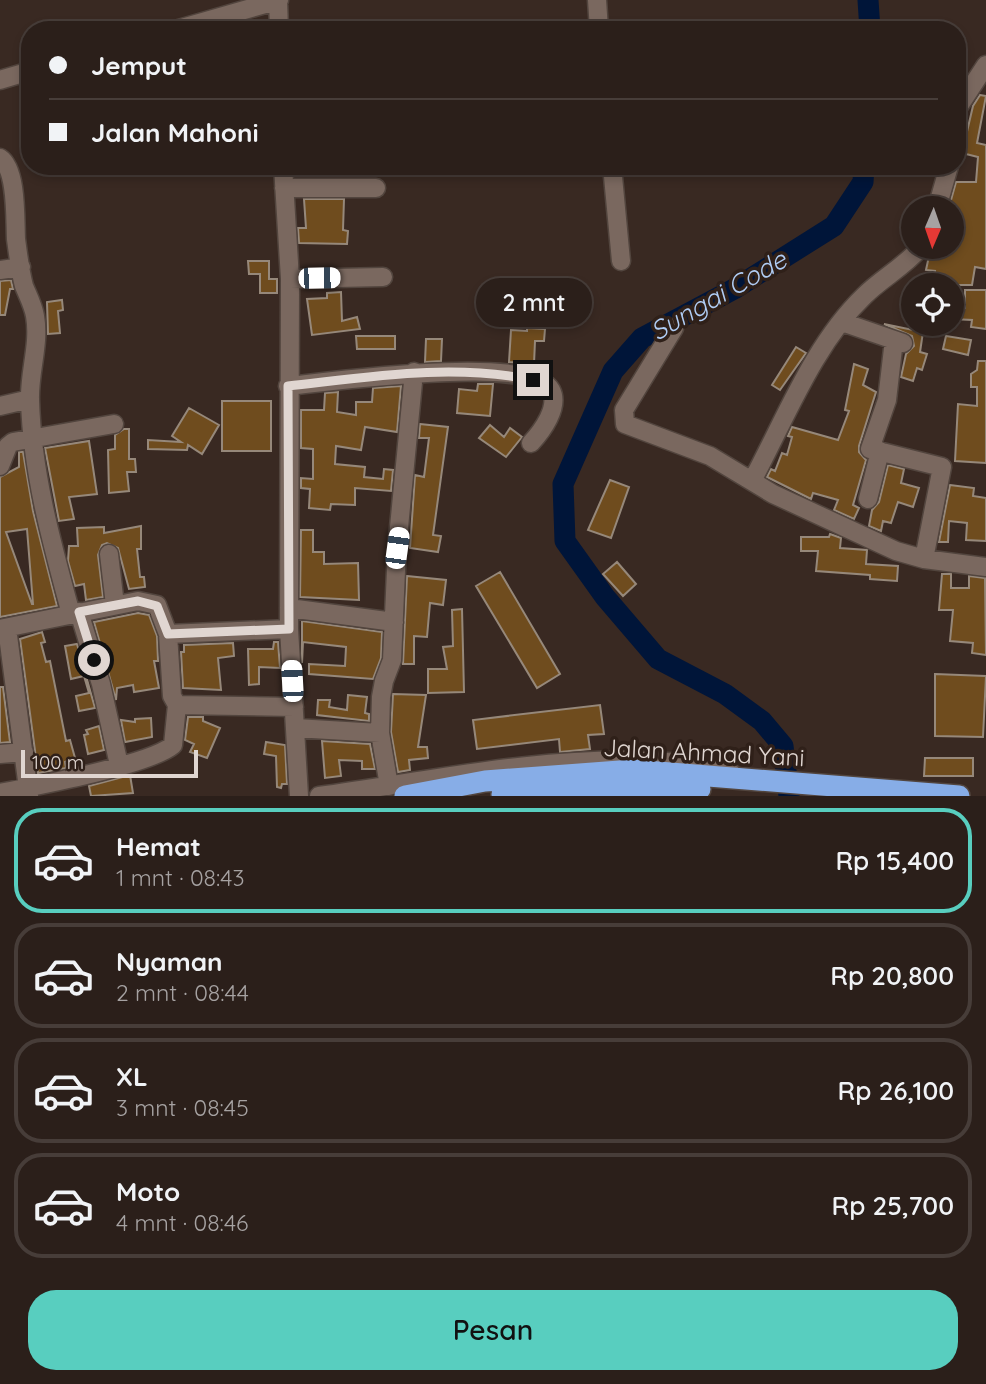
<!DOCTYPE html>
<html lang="id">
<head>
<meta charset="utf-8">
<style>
  body { margin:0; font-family:Quicksand,sans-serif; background:#372c27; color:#f1f3f6; height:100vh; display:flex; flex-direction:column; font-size:26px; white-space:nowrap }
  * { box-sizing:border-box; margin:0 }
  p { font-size:23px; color:#a6a2a2 }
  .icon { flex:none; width:38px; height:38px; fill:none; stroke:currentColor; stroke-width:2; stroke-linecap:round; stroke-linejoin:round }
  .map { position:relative; height:796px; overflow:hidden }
  .panel { display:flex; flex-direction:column; background:#2b1f1a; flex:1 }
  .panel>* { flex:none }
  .hud { position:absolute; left:21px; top:21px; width:945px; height:154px; border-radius:28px; box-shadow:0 4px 10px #0003,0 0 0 2px #473d39; display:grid; align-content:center; height:154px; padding:0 28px; background:#2b1f1a }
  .needle { width:46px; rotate:182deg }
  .fabs { position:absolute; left:901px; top:196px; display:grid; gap:14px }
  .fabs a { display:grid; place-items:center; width:63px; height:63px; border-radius:50%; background:#2b1f1a; box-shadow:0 4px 10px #0003,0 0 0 2px #473d39; font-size:35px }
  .scale { position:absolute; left:21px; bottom:18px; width:177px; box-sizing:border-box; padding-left:7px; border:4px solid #e0d6d1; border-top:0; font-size:19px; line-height:24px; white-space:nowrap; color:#e0d6d1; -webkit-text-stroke:5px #2f2019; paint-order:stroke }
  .end { position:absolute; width:32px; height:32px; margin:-16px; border:9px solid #e0d6d1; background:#111; box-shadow:0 0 0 4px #111 }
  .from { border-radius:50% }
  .bubble { position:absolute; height:49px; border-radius:24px; background:#2b1f1a; box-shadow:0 4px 10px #0003,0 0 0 2px #473d39; font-size:23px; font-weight:600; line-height:49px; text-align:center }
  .car { position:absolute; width:21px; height:42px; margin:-21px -10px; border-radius:9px; box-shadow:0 0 5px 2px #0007; background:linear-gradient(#fff 24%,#345 0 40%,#fff 0 76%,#345 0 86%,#fff 0) }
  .hud b { display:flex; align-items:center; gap:24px; height:66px; font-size:26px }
  .hud b+b { border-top:2px solid #473d39 }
  .hud i { width:18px; height:18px; background:#f1f3f6 }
  ul { padding:12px 0 0; list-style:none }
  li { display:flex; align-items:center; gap:21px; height:105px; margin:0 14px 10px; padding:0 14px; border:4px solid #473d39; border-radius:28px }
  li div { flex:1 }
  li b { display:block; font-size:26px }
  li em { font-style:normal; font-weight:600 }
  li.active { border-color:#58cebf }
  li>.icon { width:63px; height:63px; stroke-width:1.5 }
  .cta { display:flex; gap:14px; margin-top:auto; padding:14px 28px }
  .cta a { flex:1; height:80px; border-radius:28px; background:#58cebf; color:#111; font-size:28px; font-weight:600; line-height:80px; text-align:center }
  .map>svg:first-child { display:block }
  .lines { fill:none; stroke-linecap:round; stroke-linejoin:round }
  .river { stroke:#001539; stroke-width:21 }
  .building { fill:#6f4c1e; stroke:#96887a; stroke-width:2; fill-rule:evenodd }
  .minor-casing { stroke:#52453e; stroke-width:21 }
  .highway-casing { stroke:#52453e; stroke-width:24 }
  .minor { stroke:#7a685f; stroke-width:18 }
  .highway { stroke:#87ade7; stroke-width:21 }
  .route { stroke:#e0d6d1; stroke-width:9 }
  .labels { text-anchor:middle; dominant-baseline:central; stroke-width:7; stroke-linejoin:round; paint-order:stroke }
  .street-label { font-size:24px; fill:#e0d6d1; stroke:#2f2019 }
  .water-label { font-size:26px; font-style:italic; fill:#b0cdf5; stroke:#2f2019 }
</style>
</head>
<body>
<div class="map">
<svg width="986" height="796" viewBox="0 0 986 796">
  <rect width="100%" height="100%" fill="#392922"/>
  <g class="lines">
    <path class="river" d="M 868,0 L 870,30
      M 789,796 L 783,746 L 762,721 L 725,694 L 658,659 L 605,597 L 565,541 L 563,484 L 613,371 L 642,338 L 734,289 L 834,226 L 863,182 L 864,166"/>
  </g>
  <path class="building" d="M 980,95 L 986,96 L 977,143 L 986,145 L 986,269 L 975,267 L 972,285 L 933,285 L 935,271 L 926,270 L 929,256 L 932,247 L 952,247 L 951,200 L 956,182 L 976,182 L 978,157 L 962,153 L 973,106 Z
    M 304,199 L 344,199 L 343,230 L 348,231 L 347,244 L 299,243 L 298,228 L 306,228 Z
    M 248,261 L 269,261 L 269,279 L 277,279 L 277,293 L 260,293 L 260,274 L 249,274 Z
    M 11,280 L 13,289 L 10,289 L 5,315 L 0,315 L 0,281 Z
    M 965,290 L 986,290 L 986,329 L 971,327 L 972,320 L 952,319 L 952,307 L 965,308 Z
    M 341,292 L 342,321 L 357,317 L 360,329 L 312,335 L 307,299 L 327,298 L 327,293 Z
    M 62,300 L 63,310 L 58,311 L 60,333 L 48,334 L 47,302 Z
    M 884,324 L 923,332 L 920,352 L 927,354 L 922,370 L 917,368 L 913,381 L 901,377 L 906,354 L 914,346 L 912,336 Z
    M 527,328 L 545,329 L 544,341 L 535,341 L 534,364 L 509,362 L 511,330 L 527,331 Z
    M 356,336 L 395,336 L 395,349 L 357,349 Z
    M 946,336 L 971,340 L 968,355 L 943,349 Z
    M 426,339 L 442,339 L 441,361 L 425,362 Z
    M 796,347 L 806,353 L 780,390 L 772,385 Z
    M 978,361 L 986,361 L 986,463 L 955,461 L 958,404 L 977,406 L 977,387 L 971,387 L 971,374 L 977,370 Z
    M 854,364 L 868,369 L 863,385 L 876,392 L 859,446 L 859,452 L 866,460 L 853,505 L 859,508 L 854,519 L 834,510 L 838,500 L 813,493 L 811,499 L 767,477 L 771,469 L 775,471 L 782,453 L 787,455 L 792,437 L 788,436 L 792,427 L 838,440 L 849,411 L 845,410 Z
    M 478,384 L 493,384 L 490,416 L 457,413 L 459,389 L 477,391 Z
    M 401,386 L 397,432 L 365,427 L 361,450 L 336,446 L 335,464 L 365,467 L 364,477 L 383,479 L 384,469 L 393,470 L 391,491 L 355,488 L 355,505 L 331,504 L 330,510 L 309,508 L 310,489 L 301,488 L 301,478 L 313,479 L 313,449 L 301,448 L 301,410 L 324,410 L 325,393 L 338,392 L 337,412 L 356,415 L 356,402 L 372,402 L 373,388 Z
    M 222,401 L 271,401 L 271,451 L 222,451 Z
    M 189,408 L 219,425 L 202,454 L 188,445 L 187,450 L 148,449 L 148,440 L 181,442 L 172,436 Z
    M 420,424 L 448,427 L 433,535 L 441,536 L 438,552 L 410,548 L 415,475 L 424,477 L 429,438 L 419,438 Z
    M 490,425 L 504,437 L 510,428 L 522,437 L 506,457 L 479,438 Z
    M 124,429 L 129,429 L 129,459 L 135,459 L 136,472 L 127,472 L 129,491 L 109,493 L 108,450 L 115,449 L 115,435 Z
    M 89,441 L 97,494 L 69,497 L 74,519 L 59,521 L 45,448 Z
    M 19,452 L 23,452 L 33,511 L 57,606 L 0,617 L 0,477 L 19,467 ZM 27,529 L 33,604 L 32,604 L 6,532 Z
    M 888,465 L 904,469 L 901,483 L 919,488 L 913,507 L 898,502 L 891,523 L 883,521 L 881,531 L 869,526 L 872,510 L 879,502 Z
    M 610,480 L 629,487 L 611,538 L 588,530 Z
    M 950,485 L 974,488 L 973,496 L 986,498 L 986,541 L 966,540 L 967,523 L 949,521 L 948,542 L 939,542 Z
    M 141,526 L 141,549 L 137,549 L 140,577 L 144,577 L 145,587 L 129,589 L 118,548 L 107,543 L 102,545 L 98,555 L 103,597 L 86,600 L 84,584 L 75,586 L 68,561 L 69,546 L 78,546 L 77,528 L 104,527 L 104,533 Z
    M 301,530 L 313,530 L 313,552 L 324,552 L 324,564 L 358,563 L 359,600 L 300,597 Z
    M 830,534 L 841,538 L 840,548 L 867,550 L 866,564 L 898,566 L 897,581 L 870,579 L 870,575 L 816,571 L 818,551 L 801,551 L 801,537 L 829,537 Z
    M 617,562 L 636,584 L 623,596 L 603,574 Z
    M 500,572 L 560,674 L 537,688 L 476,586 Z
    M 942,574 L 951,574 L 951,588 L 969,588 L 969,576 L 985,578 L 986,655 L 972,653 L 973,643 L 950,641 L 953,610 L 939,610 Z
    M 407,576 L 446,580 L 443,605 L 430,603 L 427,637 L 414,636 L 414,664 L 403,664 Z
    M 462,609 L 464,692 L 428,693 L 428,669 L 447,669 L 443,647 L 453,646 L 452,610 Z
    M 138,613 L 149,615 L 157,636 L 158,661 L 154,661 L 159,688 L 134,692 L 133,685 L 117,688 L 116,700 L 94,622 Z
    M 302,621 L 382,632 L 381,658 L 373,679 L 309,674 L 309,664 L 345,666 L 346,647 L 303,642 L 302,663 Z
    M 42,632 L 45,642 L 41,643 L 46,662 L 50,661 L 66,741 L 70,740 L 75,758 L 65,762 L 66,768 L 38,773 L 20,639 Z
    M 274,642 L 278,642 L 280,668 L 259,667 L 259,684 L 249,685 L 248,649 L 273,649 Z
    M 233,643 L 234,656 L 218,658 L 221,690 L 183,688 L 181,652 L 184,652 L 184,645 Z
    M 77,644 L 95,708 L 79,711 L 76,696 L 89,693 L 84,676 L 71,679 L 65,646 Z
    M 935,674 L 986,676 L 983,737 L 935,736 Z
    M 0,687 L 3,687 L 10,742 L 0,743 Z
    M 393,694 L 426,695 L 418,747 L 427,747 L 428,758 L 409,760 L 410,770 L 398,772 L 391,732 Z
    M 348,695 L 367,697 L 365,713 L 369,714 L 369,721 L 317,715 L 318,700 L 330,700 L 329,707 L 347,710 Z
    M 600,705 L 604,734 L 588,735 L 590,749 L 560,752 L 559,739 L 477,749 L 473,720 Z
    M 203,717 L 203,721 L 220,728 L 207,758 L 190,752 L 194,744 L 185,740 L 188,717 Z
    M 151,718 L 152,737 L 125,742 L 121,720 L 135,722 L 135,719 Z
    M 99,726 L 104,750 L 88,754 L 84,735 L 88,734 L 86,730 Z
    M 322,741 L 370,744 L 375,769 L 362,769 L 362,761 L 339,760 L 341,776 L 325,778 Z
    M 266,742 L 285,745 L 287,784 L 282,784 L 281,788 L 277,787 L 276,756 L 264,754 Z
    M 925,758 L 973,758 L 973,776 L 924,776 Z
    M 130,775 L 133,793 L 91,796 L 89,786 Z"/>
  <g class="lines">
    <g class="minor-casing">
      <path id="minor" d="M 278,0 L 279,30
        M 597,0 L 599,30
        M 175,30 L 279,0
        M 0,80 L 30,71
        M 957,109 L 986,65
        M 0,158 C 17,169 15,218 16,239 C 18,254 20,271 24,286 C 28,296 33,305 35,316 C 40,344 29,372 30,400 C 32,473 52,544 71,614
        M 612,166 L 621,261
        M 284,188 L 376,188
        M 937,208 L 949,166
        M 0,270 L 21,267
        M 290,279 L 383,277
        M 842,322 L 903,343
        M 674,328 L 624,410 L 625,424 L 710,456 L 773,494 L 896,551 L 924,559 L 986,567
        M 894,340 L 887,400 L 870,449 L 942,467 L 924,559
        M 288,386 C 327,382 532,354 551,390 C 560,407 542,431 531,443
        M 0,406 L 30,399
        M 0,466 L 8,446 L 13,442 L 114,424
        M 752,481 C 785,420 813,345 864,296 C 882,278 904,267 921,247
        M 868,499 L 880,451
        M 109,554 L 115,605
        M 289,608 L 394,622
        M 79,612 L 101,684 L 119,765
        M 7,628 L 29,796
        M 0,629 L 138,601 L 157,605 L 168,634 L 289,629 L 290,279 L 283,166
        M 289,629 L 299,796
        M 177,705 L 294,707
        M 295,728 L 380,733
        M 0,754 L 24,752
        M 389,786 L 380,733 L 381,697 L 384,681 L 392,660 L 397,548 L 414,372
        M 0,793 C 35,786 150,765 173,745 L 177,705 L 172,696 L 168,634
        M 319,796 C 429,781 535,757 647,761 C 676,763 704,761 731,773"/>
    </g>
    <g class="highway-casing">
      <path id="highway" d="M 502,794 L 583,787 L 700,789
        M 405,796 L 485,781 L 633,770 L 959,796"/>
    </g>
    <use href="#minor" class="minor"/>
    <use href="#highway" class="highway"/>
  </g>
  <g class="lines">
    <path class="route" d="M 94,660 L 79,612 L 138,601 L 157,606 L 168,634 L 289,629 L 288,386 C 369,377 452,363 533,380"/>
  </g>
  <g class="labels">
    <g class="street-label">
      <text transform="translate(704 752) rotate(3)">Jalan Ahmad Yani</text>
    </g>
    <g class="water-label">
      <text transform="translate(718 295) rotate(-30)">Sungai Code</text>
    </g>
  </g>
</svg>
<div class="fabs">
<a><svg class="needle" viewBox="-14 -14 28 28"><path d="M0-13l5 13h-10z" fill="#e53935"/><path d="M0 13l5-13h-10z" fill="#a6a2a2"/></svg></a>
<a><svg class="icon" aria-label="locate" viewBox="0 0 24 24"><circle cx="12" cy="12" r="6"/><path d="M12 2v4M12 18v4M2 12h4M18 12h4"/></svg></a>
</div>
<div class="scale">100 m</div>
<i class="end from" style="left:94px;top:660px"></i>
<i class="end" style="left:533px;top:380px"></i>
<div class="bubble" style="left:476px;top:278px;width:116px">2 mnt</div>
<i class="car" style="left:319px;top:278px;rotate:89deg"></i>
<i class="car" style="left:397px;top:548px;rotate:8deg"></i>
<i class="car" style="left:292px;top:681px;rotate:357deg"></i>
<div class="hud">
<b><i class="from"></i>Jemput</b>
<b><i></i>Jalan Mahoni</b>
</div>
</div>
<section class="panel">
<ul>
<li class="active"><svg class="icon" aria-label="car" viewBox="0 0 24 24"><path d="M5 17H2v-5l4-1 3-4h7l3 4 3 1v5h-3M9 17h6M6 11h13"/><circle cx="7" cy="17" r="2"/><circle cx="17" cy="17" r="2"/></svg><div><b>Hemat</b><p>1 mnt · 08:43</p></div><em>Rp 15,400</em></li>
<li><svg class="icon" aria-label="car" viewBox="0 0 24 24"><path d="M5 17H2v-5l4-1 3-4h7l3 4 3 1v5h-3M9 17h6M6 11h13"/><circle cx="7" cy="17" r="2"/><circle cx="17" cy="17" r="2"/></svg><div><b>Nyaman</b><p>2 mnt · 08:44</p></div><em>Rp 20,800</em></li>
<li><svg class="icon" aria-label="car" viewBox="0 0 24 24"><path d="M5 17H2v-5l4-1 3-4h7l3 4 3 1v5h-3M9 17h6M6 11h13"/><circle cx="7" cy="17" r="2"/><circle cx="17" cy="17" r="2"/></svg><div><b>XL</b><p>3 mnt · 08:45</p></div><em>Rp 26,100</em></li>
<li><svg class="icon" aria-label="car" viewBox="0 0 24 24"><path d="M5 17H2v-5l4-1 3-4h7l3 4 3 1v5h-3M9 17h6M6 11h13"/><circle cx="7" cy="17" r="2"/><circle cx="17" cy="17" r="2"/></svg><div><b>Moto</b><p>4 mnt · 08:46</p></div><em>Rp 25,700</em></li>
</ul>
<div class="cta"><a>Pesan</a></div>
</section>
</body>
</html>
